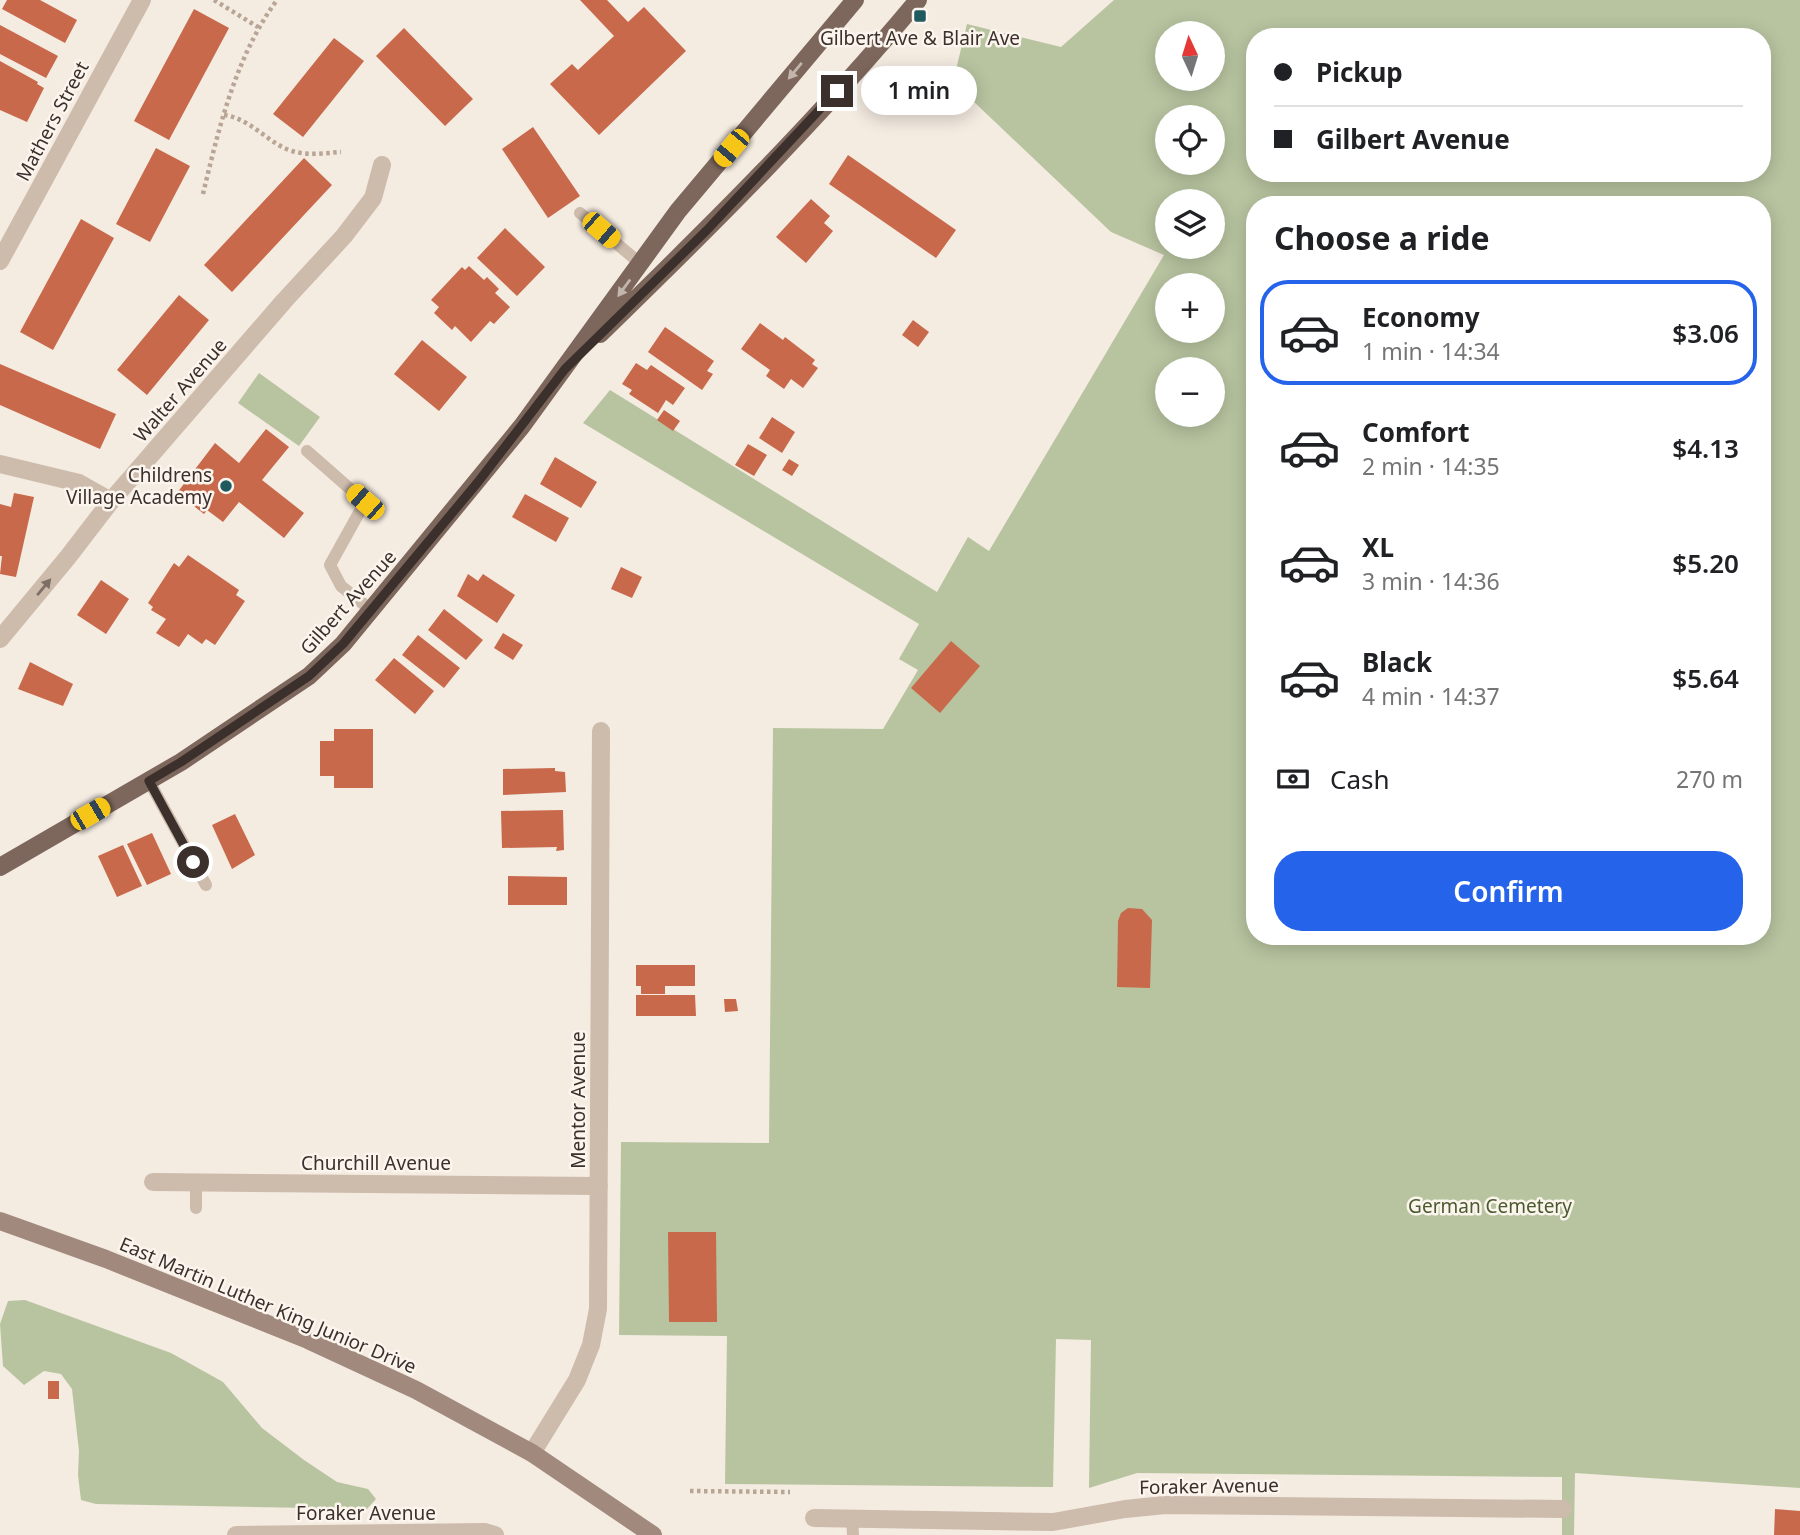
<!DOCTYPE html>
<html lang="en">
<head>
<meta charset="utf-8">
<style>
  body { margin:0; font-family:"Noto Sans",sans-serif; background:#f6f6f6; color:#202124; height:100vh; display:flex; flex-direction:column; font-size:26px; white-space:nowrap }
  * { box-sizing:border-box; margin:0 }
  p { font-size:23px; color:#757577 }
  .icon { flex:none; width:38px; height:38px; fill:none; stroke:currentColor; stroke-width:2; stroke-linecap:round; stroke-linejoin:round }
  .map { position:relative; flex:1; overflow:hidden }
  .panel { position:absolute; left:1246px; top:196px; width:525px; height:749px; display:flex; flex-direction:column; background:#fff; border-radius:28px; box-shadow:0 4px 18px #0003 }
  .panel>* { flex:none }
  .top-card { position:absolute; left:1246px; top:28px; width:525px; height:154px; border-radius:28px; box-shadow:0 4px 18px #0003; display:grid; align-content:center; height:154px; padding:0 28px; background:#fff }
  .needle { width:46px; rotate:356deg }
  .tools { position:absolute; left:1155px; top:21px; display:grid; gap:14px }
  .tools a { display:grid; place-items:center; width:70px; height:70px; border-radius:50%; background:#fff; box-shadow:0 4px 18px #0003; font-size:35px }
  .end { position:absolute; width:32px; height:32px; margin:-16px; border:9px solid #3b302b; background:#fff; box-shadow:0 0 0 4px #fff }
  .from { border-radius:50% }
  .bubble { position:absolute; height:49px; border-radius:24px; background:#fff; box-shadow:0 4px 18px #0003; font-size:23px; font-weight:600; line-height:49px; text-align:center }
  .car { position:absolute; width:21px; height:42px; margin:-21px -10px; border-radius:9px; box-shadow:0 0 5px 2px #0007; background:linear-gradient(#f5c518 24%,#345 0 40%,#f5c518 0 76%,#345 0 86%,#f5c518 0) }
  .top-card b { display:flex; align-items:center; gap:24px; height:66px; font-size:26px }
  .top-card b+b { border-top:2px solid #e0e0e0 }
  .top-card i { width:18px; height:18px; background:#202124 }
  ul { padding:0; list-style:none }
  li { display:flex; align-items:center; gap:21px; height:105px; margin:0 14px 10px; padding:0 14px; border:4px solid transparent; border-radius:28px }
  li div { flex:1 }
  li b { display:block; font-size:26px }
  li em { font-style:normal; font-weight:600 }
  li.current { border-color:#2563eb }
  li>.icon { width:63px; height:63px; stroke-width:1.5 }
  h2 { padding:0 28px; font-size:32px; line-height:84px }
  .pay { display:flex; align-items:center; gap:18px; height:77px; padding:0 28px; font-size:26px }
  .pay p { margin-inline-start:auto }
  .primary-button { display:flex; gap:14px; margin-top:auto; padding:14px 28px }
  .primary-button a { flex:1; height:80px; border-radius:28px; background:#2563eb; color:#fff; font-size:28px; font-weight:600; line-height:80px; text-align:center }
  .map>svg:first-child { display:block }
  .green { fill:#b8c4a0; fill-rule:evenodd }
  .building { fill:#c8694b }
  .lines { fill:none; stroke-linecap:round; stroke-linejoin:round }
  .path { stroke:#b9a596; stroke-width:4.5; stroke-dasharray:3.5 3.5; stroke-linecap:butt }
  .service { stroke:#cdbbac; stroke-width:12 }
  .minor { stroke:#cdbbac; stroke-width:18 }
  .secondary { stroke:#a18a7d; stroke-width:18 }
  .primary { stroke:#7d675c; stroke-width:18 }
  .oneway { fill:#c2b5ac }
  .oneway2 { fill:#7d6f65 }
  .route { stroke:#3b302b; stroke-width:9 }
  .poi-dot { fill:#1f5a5e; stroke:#fbf5ee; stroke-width:2.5 }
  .labels { text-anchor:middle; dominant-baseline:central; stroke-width:5; stroke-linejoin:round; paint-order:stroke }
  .poi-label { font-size:19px; fill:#3b302b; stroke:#fbf5ee }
  .street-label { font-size:19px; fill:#3b302b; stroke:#fbf5ee }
  .park-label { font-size:19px; fill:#4a5a2e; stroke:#fbf5ee }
</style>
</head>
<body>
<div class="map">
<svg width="1800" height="1535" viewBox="0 0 1800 1535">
  <rect width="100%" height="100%" fill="#f4ebe1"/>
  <path class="green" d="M 1114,0 L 1800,0 L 1800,1488 L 1575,1473 L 1574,1535 L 1562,1535 L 1562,1477 L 1137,1473 L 1089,1488 L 1091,1340 L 1056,1339 L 1053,1487 L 725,1484 L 727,1336 L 619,1335 L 621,1142 L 769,1143 L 773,728 L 883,729 L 918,670 L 899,659 L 919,624 L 583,423 L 610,390 L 937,592 L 968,537 L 989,551 L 1164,255 L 1111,232 L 953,82 L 967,24 L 1061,47 ZM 1167,33 L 1213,33 L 1213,79 L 1167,79 ZM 1255,37 L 1762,37 L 1762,173 L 1255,173 ZM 1167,117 L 1213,117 L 1213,163 L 1167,163 ZM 1167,201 L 1213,201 L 1213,247 L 1167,247 ZM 1255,205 L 1762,205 L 1762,936 L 1255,936 ZM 1167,285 L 1213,285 L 1213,331 L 1167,331 ZM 1167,369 L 1213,369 L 1213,415 L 1167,415 Z
    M 259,373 L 320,417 L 299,446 L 238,403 Z
    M 25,1300 L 171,1353 L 223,1382 L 262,1428 L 304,1460 L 337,1482 L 368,1489 L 376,1499 L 367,1509 L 96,1504 L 81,1500 L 78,1475 L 79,1451 L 72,1389 L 61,1374 L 44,1371 L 24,1385 L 3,1366 L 0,1324 L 8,1301 Z"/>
  <path class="building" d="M 7,0 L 40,0 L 77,20 L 65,43 L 2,9 Z
    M 580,0 L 607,0 L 628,22 L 644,7 L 686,51 L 599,135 L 550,84 L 572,64 L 578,70 L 614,36 Z
    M 194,9 L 229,28 L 169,140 L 134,121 Z
    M 0,25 L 58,56 L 46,78 L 0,54 Z
    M 404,28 L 473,99 L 445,126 L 376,56 Z
    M 334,38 L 364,61 L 303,137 L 273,114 Z
    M 0,61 L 38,82 L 37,84 L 44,88 L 27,122 L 0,110 Z
    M 533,127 L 580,196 L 548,218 L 502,149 Z
    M 156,148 L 190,166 L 150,242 L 116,224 Z
    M 848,155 L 956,230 L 936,258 L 829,184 Z
    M 304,158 L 332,185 L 232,292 L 204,265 Z
    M 811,199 L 830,216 L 824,223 L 833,231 L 806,263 L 776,237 Z
    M 81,219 L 114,238 L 53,350 L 20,332 Z
    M 505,228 L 545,267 L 517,296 L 477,258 Z
    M 469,266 L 484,280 L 487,277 L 499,289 L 495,293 L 510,307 L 494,324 L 490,321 L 471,342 L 455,326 L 452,330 L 434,313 L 439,307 L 431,300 L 462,267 L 465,270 Z
    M 179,295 L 209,320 L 147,395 L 117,370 Z
    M 913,320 L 929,332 L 918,347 L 902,335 Z
    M 760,323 L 783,340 L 785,337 L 815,360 L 812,364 L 818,368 L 803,388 L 791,379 L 784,389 L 766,376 L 770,370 L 741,349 Z
    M 665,327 L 714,361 L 707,371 L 713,374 L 702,390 L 648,352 Z
    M 422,340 L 467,377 L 439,411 L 394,374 Z
    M 636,363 L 647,370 L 651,365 L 685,388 L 673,405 L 666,400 L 658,413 L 629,394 L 632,390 L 622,384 Z
    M 0,364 L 116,414 L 100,449 L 0,405 Z
    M 664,410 L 680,421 L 673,431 L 657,420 Z
    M 772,417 L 795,432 L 782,453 L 759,438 Z
    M 266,429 L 289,447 L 262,480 L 304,513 L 284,538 L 239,502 L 223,522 L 207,510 L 204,514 L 177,493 L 215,443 L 239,463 Z
    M 748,444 L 767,455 L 754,476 L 735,465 Z
    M 555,457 L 597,482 L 581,508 L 540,484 Z
    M 789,459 L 799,465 L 792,476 L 782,470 Z
    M 14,493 L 34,497 L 16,577 L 0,574 L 2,556 L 0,556 L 0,504 L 11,507 Z
    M 525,494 L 569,518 L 556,542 L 512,517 Z
    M 188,555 L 239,590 L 236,595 L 245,601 L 215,645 L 206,639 L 202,644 L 188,634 L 179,647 L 156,633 L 166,619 L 151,610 L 153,607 L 148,603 L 174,563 L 179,567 Z
    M 621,567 L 642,577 L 632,598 L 611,589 Z
    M 468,574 L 478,581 L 483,574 L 515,595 L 497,623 L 457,596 Z
    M 101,580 L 129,599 L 106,634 L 77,615 Z
    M 444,609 L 483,640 L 466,660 L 428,630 Z
    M 503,633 L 523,645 L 513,660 L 494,648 Z
    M 418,635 L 460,668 L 444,688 L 402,655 Z
    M 951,641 L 980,666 L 940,713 L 911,688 Z
    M 394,658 L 434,691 L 415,714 L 375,680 Z
    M 30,662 L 73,684 L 63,706 L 18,689 Z
    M 334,729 L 373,729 L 373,788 L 334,788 L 334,776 L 320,776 L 320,741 L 334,741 Z
    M 555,768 L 555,771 L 565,772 L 566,792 L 503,795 L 503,769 Z
    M 563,810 L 564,850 L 556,851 L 557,847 L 502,848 L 501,811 Z
    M 235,814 L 255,855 L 232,869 L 212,825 Z
    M 152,833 L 171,874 L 147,885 L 127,844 Z
    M 123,845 L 142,886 L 117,897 L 98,856 Z
    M 508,876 L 567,877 L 567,905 L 508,905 Z
    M 1128,908 L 1142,909 L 1152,920 L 1150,988 L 1117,987 L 1118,921 L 1121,913 Z
    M 636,965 L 695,965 L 695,986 L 665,986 L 665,994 L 641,994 L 641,986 L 636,986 Z
    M 636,995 L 695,995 L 696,1016 L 636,1016 Z
    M 724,999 L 736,999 L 738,1011 L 725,1012 Z
    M 668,1232 L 716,1232 L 717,1322 L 669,1322 Z
    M 48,1381 L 59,1381 L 59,1399 L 48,1399 Z
    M 1775,1509 L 1800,1511 L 1800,1535 L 1774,1535 Z"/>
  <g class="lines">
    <path class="path" d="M 214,0 L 258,27
      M 224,115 C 252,119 267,143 292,151 C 308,156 325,153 341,152
      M 203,194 C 219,127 236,56 277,0
      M 690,1491 L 790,1492"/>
    <path class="service" d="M 580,213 L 641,264
      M 307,451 L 365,502 L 330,565 L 341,586 L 371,610
      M 149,781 L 206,885
      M 196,1182 L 196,1208
      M 852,1518 L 853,1535"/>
    <path class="minor" d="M 0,261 L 142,0
      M 0,464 L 79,483 L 111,501
      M 0,639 L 68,557 L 111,501 L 284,301 L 344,236 L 373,198 L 382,165
      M 153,1182 L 599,1186
      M 532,1453 L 577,1380 L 591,1345 L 598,1309 L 601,731
      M 814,1518 L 1053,1522 L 1125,1509 L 1165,1505 L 1563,1509
      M 236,1535 L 485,1532 L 495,1535"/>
    <path class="secondary" d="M 0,1221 L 106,1259 L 308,1340 L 416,1390 L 532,1453 L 653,1535"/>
    <path class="primary" d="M 600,334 C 709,228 821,117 918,0
      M 0,867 L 181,762 L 309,676 L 343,644 L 522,426 L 678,211 L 855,0"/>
  </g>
  <defs><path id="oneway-solid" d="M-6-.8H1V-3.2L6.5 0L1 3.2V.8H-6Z" transform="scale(1.75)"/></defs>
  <g class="oneway">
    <use href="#oneway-solid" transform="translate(795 71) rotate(130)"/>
    <use href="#oneway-solid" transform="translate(624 288) rotate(126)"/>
  </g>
  <use class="oneway2" href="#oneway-solid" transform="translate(44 587) rotate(-50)"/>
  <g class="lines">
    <path class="route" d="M 193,862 L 149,781 L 181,762 L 309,676 L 343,644 L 478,482 L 565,369 L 707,230 L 837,91"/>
  </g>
  <g class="poi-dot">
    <rect x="913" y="9" width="14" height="14" rx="3.5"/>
    <circle cx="226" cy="486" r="7"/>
  </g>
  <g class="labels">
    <g class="poi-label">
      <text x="920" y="38">Gilbert Ave &amp; Blair Ave</text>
      <text x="212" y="475" text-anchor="end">Childrens<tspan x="212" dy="22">Village Academy</tspan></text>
    </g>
    <g class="street-label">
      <text transform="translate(52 121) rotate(-62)">Mathers Street</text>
      <text transform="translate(180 390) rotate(-49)">Walter Avenue</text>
      <text transform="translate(348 602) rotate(-48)">Gilbert Avenue</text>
      <text transform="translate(578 1100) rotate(-90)">Mentor Avenue</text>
      <text x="376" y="1163">Churchill Avenue</text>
      <text transform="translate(268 1305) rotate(23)">East Martin Luther King Junior Drive</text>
      <text transform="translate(1209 1486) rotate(-1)">Foraker Avenue</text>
      <text x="366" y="1513">Foraker Avenue</text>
    </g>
    <g class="park-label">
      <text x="1490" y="1206">German Cemetery</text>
    </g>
  </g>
</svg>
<div class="tools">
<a><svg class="needle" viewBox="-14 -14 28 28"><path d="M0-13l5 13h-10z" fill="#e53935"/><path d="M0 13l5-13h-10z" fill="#757577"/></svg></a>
<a><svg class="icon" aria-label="locate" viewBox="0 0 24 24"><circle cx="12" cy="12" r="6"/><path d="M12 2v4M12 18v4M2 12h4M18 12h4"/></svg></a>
<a><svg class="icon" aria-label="layers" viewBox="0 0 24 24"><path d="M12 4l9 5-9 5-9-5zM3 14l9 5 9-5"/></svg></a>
<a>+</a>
<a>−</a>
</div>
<i class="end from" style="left:193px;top:862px"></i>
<i class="end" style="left:837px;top:91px"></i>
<div class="bubble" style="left:861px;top:66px;width:116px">1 min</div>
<i class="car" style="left:731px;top:148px;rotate:220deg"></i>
<i class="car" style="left:601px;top:230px;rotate:131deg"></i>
<i class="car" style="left:365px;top:502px;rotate:311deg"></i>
<i class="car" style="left:90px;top:814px;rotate:60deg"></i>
<div class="top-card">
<b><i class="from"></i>Pickup</b>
<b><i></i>Gilbert Avenue</b>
</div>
<section class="panel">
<h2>Choose a ride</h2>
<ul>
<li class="current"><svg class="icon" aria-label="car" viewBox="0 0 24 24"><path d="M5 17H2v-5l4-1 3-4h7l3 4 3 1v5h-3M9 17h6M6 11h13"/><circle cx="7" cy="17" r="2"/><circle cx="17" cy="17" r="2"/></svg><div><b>Economy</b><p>1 min · 14:34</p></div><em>$3.06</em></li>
<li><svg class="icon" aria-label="car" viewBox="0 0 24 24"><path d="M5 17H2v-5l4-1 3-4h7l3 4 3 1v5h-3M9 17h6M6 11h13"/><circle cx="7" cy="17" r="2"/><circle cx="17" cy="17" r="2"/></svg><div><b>Comfort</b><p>2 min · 14:35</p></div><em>$4.13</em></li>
<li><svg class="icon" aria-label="car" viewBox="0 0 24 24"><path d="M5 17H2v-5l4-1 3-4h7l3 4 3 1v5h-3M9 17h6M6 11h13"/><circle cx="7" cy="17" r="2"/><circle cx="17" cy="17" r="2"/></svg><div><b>XL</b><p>3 min · 14:36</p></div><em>$5.20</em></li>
<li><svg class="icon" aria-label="car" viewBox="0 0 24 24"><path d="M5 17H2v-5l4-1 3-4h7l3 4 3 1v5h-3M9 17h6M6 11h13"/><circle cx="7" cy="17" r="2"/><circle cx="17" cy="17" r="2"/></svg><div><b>Black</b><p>4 min · 14:37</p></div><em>$5.64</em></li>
</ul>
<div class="pay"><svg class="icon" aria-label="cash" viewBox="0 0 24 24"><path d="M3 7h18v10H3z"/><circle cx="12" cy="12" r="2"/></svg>Cash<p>270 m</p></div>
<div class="primary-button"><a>Confirm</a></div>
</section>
</div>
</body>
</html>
